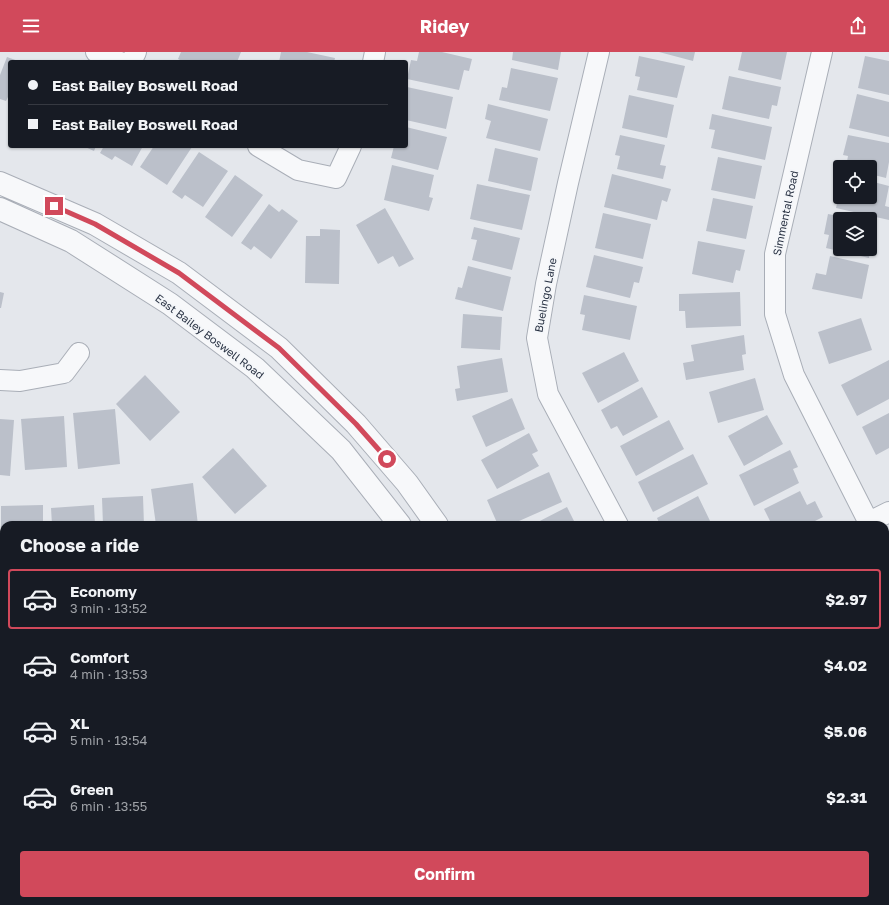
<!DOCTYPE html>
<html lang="en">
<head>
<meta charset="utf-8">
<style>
  body { margin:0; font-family:"Golos Text",sans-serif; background:#242831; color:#f1f3f6; height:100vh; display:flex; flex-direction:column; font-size:15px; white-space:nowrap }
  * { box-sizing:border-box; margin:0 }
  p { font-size:13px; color:#9ea1a6 }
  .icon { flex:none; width:22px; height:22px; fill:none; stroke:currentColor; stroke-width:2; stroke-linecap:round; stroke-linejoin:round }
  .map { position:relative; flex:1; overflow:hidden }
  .panel { position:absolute; left:0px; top:469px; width:889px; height:384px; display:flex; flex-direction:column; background:#171b24; border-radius:12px 12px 0 0; box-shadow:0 1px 3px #0004 }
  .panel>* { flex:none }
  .banner { position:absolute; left:8px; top:8px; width:400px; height:88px; border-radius:4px; box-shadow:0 1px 3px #0004; display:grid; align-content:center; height:88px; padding:0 20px; background:#171b24 }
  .controls { position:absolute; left:833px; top:108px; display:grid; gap:8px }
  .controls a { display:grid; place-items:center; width:44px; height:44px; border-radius:4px; background:#171b24; box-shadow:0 1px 3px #0004; font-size:20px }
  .end { position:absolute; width:18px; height:18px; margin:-9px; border:5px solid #d1495b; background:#fff; box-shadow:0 0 0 2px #fff }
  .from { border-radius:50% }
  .banner b { display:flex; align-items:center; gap:14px; height:38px; font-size:15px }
  .banner b+b { border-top:1px solid #363941 }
  .banner i { width:10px; height:10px; background:#f1f3f6 }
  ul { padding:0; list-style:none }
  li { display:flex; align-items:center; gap:12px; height:60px; margin:0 8px 6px; padding:0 12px; border:2px solid transparent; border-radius:4px }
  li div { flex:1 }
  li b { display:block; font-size:15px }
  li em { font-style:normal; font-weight:700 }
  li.active { border-color:#d1495b }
  li>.icon { width:36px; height:36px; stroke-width:1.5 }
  h2 { padding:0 20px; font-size:18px; line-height:48px }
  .cta { display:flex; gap:8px; margin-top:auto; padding:8px 20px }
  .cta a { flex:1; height:46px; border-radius:4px; background:#d1495b; color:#fff; font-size:16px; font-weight:700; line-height:46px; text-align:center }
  header { display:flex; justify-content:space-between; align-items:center; height:52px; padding:0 20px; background:#d1495b; color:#fff; font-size:18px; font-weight:700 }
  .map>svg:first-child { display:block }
  .building { fill:#bbc0ca }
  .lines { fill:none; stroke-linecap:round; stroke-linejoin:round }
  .minor-casing { stroke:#a9aeb7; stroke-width:22 }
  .tertiary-casing { stroke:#a9aeb7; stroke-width:24 }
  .minor { stroke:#f7f8fa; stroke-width:20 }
  .tertiary { stroke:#f7f8fa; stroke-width:22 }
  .route { stroke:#d1495b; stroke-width:5 }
  .labels { text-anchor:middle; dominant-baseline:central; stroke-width:3.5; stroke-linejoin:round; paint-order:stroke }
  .street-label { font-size:11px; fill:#2b3445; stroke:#f4f6f9 }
</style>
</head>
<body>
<header><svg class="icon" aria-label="menu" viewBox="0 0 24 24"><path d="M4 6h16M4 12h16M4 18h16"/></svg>Ridey<svg class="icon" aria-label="share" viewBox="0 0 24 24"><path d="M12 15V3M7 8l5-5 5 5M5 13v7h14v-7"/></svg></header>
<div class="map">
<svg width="889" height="853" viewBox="0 0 889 853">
  <rect width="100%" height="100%" fill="#e4e7ec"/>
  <path class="building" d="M 181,0 L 241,0 L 237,10 L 184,10 L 178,7 Z
    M 281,0 L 307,0 L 335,6 L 334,10 L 279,10 Z
    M 419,0 L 442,0 L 472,7 L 469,19 L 464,18 L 459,38 L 407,27 L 411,8 L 417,9 Z
    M 513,0 L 561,0 L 558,18 L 512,8 Z
    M 659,0 L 695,0 L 693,9 Z
    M 742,0 L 787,0 L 781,28 L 738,18 Z
    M 639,4 L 685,14 L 677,46 L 637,38 L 640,25 L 635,24 Z
    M 865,4 L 889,9 L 889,43 L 858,36 Z
    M 7,5 L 21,10 L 10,10 L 10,46 L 8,45 L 6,49 L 0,47 L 0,23 Z
    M 511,16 L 558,26 L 550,59 L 499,48 L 502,35 L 507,36 Z
    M 729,24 L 781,35 L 777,54 L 772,53 L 769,67 L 722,57 Z
    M 407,35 L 453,45 L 446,77 L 406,68 Z
    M 857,42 L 889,50 L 889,85 L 849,76 Z
    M 629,43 L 674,53 L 667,86 L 622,76 Z
    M 488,52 L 548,67 L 540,99 L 486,86 L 491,69 L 485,67 Z
    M 712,62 L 772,75 L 765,108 L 711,96 L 715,78 L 709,77 Z
    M 406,75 L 447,85 L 438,118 L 391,106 L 394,94 L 406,94 Z
    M 620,83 L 665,93 L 660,113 L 666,114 L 663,127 L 617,117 L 620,104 L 615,103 Z
    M 848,83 L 889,91 L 889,110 L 886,126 L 870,122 L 870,115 L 846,115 L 848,104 L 843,103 Z
    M 83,94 L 96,94 L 94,99 Z
    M 104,94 L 143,94 L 132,114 L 115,104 L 112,108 L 100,101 Z
    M 154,94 L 190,94 L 192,95 L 167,133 L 140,115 Z
    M 495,96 L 538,106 L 531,139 L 488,129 Z
    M 199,100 L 228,119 L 203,155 L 185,143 L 182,147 L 172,140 Z
    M 718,105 L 762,114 L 755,147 L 711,138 Z
    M 392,113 L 434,123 L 429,145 L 433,146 L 429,159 L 384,148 Z
    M 612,122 L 671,137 L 667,150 L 662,148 L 657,168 L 604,155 Z
    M 837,122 L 840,123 L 840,145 L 870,145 L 870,129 L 889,134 L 885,154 L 889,155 L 889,168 L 836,156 L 839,142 L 833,141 Z
    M 235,123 L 263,143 L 232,185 L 205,165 Z
    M 477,132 L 530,143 L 522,178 L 470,167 Z
    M 713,146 L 753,154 L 746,187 L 706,179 Z
    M 269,152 L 279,160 L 282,157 L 298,169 L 271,207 L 254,194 L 251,198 L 241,191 Z
    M 385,156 L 414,207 L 399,215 L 393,204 L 378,212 L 356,173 Z
    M 603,161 L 651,172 L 643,207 L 595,196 Z
    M 828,162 L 849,166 L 840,167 L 840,197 L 870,197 L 869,206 L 826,196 L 829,183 L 824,182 Z
    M 870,171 L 876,172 L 871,196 L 870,196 Z
    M 474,175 L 520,186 L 512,218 L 472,208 L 477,188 L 471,187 Z
    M 320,177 L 340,178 L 339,232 L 305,231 L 306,184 L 320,184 Z
    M 698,189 L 745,198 L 740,219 L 736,218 L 733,231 L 692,222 Z
    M 594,203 L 643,215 L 639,231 L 634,230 L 630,246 L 586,235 Z
    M 830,204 L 869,213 L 862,247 L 812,237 L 816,221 L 826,223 Z
    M 468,214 L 511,225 L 503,259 L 455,247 L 458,235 L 462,236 Z
    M 0,240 L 4,241 L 1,256 L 0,256 Z
    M 740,240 L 741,274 L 686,276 L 685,259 L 679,259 L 679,242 Z
    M 584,243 L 637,254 L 630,288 L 582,278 L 585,263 L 580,262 Z
    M 463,262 L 502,265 L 500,298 L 461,296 Z
    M 861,266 L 872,298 L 829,312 L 818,280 Z
    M 744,283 L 746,302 L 742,303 L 744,318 L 686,328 L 683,311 L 694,309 L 691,293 Z
    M 624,300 L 639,329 L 598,351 L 582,321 Z
    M 502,306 L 508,340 L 457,349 L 455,337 L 460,336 L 457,314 Z
    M 889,308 L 889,347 L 857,364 L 841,333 Z
    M 145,323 L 180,360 L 150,389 L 116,352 Z
    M 755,326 L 764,358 L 718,371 L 709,340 Z
    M 642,335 L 658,365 L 623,384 L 617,374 L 611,377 L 601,358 Z
    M 512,346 L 525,377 L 486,395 L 472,364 Z
    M 115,357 L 120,412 L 78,417 L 73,361 Z
    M 889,361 L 889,396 L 876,403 L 862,375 Z
    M 767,363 L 783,392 L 744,414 L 728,384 Z
    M 64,364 L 67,415 L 25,418 L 21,367 Z
    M 0,367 L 14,368 L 10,424 L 0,423 Z
    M 669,368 L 684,397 L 636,424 L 620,394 Z
    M 529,381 L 538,399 L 532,402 L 539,414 L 497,437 L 481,408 Z
    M 233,396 L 267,434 L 235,462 L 202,425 Z
    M 790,398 L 798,415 L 793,417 L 799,431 L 754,454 L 739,423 Z
    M 693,402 L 708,432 L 653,460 L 638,430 Z
    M 549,420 L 562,450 L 510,473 L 498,473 L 487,448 Z
    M 193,431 L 198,473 L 156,473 L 151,437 Z
    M 800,439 L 807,453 L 815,449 L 823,465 L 807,473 L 772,473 L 764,457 Z
    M 143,444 L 144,473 L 103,473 L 102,446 Z
    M 698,444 L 712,473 L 660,473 L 657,466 Z
    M 43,453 L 43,473 L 4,473 L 4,511 L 1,511 L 1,454 Z
    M 94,453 L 95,473 L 52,473 L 51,456 Z
    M 567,455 L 576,473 L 532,473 Z
    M 0,586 L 4,586 L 4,638 L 0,638 Z
    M 885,586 L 889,594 L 889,615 L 885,617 Z
    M 889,623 L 889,660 L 885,662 L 885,625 Z
    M 2,681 L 4,681 L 4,733 L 2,733 Z
    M 889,738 L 889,786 L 885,787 L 885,739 Z
    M 13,849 L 56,849 L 56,853 L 13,853 Z
    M 65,849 L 108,849 L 108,853 L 65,853 Z
    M 444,849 L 456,849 L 445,853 Z
    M 498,849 L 504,849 L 505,853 L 482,853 Z
    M 375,850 L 375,853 L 360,853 L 360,852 Z"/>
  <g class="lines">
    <g class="minor-casing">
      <path id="minor" d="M 96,0 L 120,10
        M 599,0 L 568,131 L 546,232 L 537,286 L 548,342 L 618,473
        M 822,0 L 775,202 L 775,262 L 794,323 L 870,473
        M 131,10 L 136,0
        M 373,10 L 375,0
        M 258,94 L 298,118 L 336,126 L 351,94
        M 0,328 L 20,329 L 64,321 L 79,301
        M 869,470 L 889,460
        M 885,504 L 889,512
        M 0,545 L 4,546
        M 885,692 L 889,691
        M 0,762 L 4,762
        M 402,849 L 404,853"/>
    </g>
    <g class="tertiary-casing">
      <path id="tertiary" d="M 0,131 L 95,172 L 179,221 L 279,296 L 356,372 L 407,431 L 437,473
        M 0,157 L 71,189 L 170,252 L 255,316 L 341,398 L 400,473
        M 576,849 L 577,853
        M 610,849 L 611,853"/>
    </g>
    <use href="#minor" class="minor"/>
    <use href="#tertiary" class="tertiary"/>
  </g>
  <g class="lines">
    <path class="route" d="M 54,154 L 95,172 L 179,221 L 279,296 L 356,372 L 387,407"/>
  </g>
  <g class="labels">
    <g class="street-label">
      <text transform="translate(785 161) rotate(-78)">Simmental Road</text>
      <text transform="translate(545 243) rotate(-79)">Buelingo Lane</text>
      <text transform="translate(210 284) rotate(37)">East Bailey Boswell Road</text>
    </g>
  </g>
</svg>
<div class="controls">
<a><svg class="icon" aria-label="locate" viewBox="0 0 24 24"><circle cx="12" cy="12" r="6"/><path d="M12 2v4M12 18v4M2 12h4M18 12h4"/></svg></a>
<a><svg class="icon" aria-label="layers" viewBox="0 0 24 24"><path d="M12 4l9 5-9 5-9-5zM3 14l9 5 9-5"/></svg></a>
</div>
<i class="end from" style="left:387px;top:407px"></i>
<i class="end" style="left:54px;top:154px"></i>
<div class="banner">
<b><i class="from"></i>East Bailey Boswell Road</b>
<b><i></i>East Bailey Boswell Road</b>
</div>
<section class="panel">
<h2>Choose a ride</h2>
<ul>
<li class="active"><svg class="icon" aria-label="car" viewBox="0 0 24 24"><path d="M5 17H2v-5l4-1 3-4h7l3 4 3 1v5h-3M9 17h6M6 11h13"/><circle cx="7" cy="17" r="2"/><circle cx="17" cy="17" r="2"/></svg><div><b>Economy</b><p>3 min · 13:52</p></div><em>$2.97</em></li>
<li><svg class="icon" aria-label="car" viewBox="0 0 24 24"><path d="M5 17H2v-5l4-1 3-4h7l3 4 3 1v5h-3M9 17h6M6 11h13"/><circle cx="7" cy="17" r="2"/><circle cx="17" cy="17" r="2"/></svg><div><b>Comfort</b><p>4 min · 13:53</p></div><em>$4.02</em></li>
<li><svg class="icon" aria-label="car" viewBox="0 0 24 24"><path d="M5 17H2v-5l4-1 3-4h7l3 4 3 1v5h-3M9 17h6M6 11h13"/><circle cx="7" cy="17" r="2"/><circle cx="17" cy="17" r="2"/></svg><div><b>XL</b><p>5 min · 13:54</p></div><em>$5.06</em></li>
<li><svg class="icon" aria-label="car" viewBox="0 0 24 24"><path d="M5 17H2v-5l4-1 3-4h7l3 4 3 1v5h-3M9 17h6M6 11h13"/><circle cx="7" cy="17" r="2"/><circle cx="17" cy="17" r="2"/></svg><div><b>Green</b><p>6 min · 13:55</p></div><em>$2.31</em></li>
</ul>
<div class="cta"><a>Confirm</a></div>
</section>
</div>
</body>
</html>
